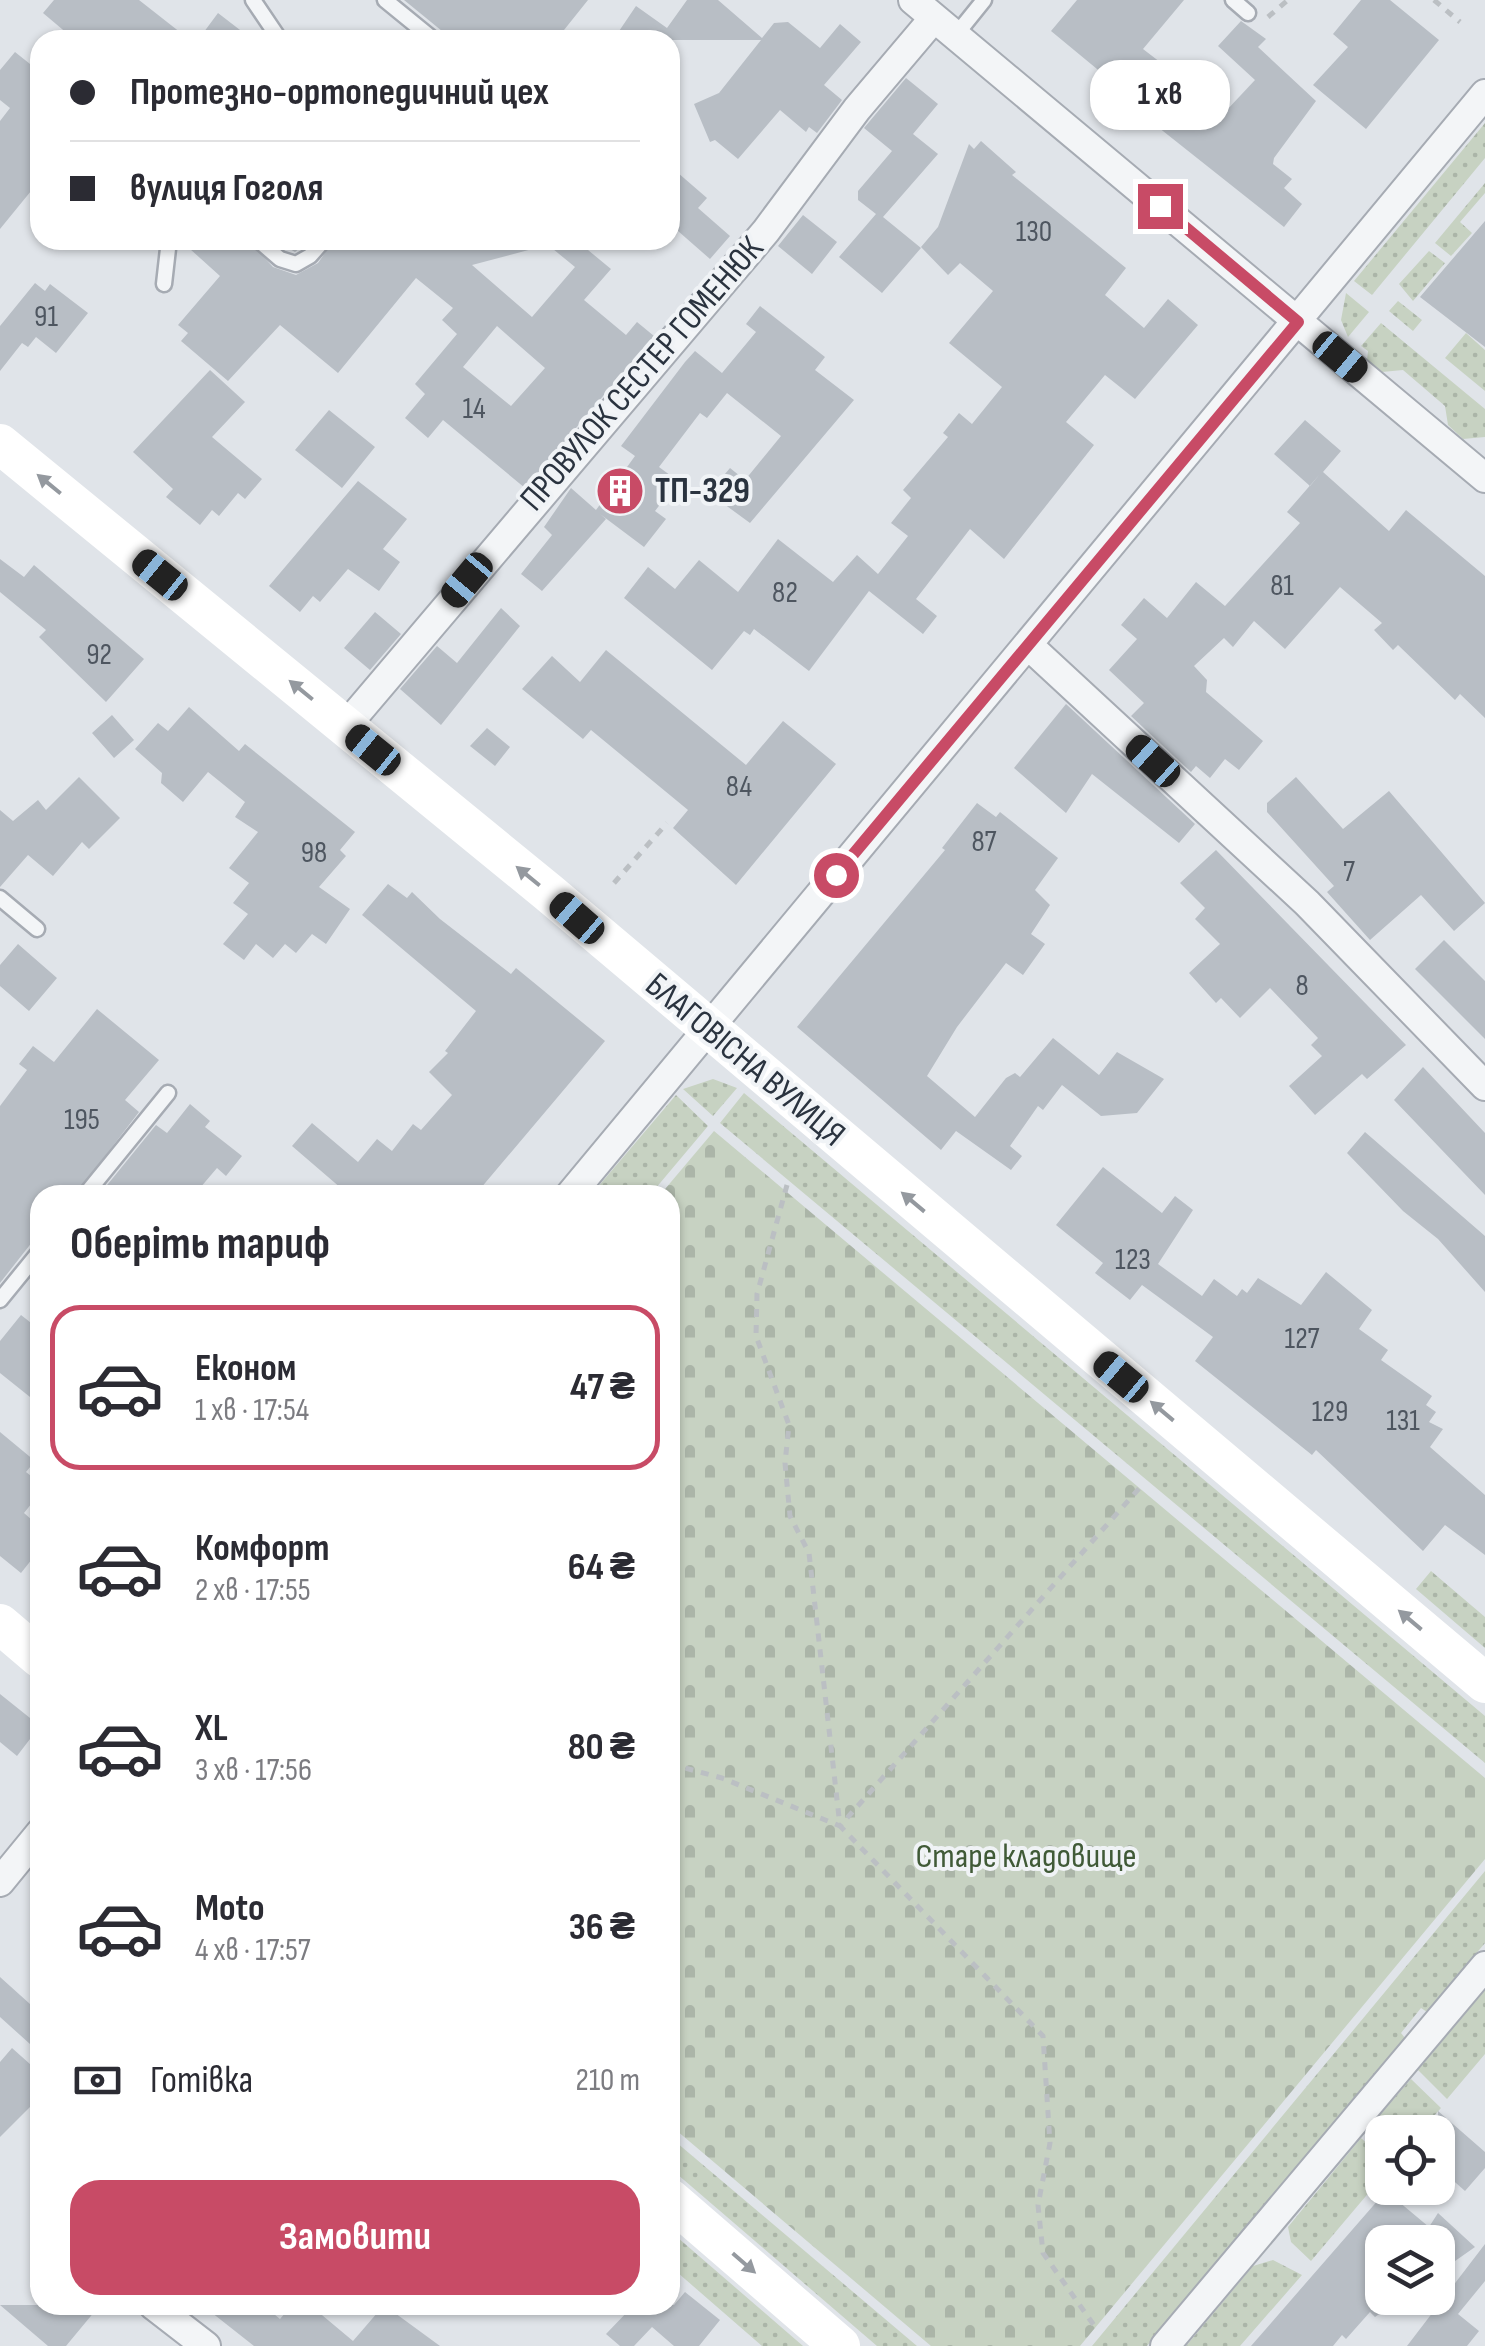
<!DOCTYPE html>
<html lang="uk">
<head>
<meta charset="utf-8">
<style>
  body { margin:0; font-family:"Sofia Sans Condensed",sans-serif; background:#f2f2f3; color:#2b2b33; height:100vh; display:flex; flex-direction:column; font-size:38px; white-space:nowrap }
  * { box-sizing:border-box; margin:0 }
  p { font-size:32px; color:#7c7c81 }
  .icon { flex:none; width:55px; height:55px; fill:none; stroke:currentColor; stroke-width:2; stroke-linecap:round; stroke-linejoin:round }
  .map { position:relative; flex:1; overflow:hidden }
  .details { position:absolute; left:30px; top:1185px; width:650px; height:1130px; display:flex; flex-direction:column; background:#fff; border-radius:30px; box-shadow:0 2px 8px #0004 }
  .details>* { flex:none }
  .top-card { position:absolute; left:30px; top:30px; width:650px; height:220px; border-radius:30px; box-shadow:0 2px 8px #0004; display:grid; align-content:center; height:220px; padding:0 40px; background:#fff }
  .buttons { position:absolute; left:1365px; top:2115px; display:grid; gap:20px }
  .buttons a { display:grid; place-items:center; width:90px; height:90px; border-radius:20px; background:#fff; box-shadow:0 2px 8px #0004; font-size:50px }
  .end { position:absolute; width:45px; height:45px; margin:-22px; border:12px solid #c84b66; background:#fff; box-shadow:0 0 0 5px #fff }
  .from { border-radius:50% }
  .bubble { position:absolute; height:70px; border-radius:30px; background:#fff; box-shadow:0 2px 8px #0004; font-size:32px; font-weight:700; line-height:70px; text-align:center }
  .car { position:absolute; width:30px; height:60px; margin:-30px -15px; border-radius:12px; box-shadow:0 0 8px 2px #0007; background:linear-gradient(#222 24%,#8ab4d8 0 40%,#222 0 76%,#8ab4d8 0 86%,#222 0) }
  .top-card b { display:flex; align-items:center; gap:35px; height:95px; font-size:38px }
  .top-card b+b { border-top:2px solid #e1e1e2 }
  .top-card i { width:25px; height:25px; background:#2b2b33 }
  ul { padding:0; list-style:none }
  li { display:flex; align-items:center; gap:30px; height:165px; margin:0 20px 15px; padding:0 20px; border:5px solid transparent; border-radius:30px }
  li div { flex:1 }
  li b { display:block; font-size:38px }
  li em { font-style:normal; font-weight:700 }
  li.active { border-color:#c84b66 }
  li>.icon { width:90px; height:90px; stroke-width:1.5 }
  h2 { padding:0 40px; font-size:45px; line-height:120px }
  .pay { display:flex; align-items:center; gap:25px; height:110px; padding:0 40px; font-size:38px }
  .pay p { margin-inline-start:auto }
  .cta { display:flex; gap:20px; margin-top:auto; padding:20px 40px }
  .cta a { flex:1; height:115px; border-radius:30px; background:#c84b66; color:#fff; font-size:40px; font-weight:700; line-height:115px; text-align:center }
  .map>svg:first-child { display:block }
  .grass { fill:url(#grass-dots) }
  .cemetery { fill:url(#cemetery-stones) }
  .building { fill:#b8bec5; fill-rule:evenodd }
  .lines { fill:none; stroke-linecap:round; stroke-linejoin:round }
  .lane-casing { stroke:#a6abb3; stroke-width:19 }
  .street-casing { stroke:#a6abb3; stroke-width:32 }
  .path { stroke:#bbbfc3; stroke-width:5; stroke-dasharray:8 8; stroke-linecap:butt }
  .lane { stroke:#f3f5f7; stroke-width:14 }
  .street { stroke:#f3f5f7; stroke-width:28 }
  .secondary { stroke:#fff; stroke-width:40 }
  .oneway { fill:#94999f }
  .route { stroke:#c84b66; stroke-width:12 }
  .labels { text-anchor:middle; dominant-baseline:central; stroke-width:8; stroke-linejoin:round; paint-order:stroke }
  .number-label { font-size:30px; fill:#4e5660 }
  .street-label { font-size:35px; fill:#2a333f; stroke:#f0f3f6 }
  .poi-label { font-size:35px; font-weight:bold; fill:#2a333f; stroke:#f0f3f6; text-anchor:start }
  .park-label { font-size:35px; fill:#405a37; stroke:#f0f3f6 }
</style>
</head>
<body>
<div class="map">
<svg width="1485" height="2346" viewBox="0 0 1485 2346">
  <defs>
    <pattern id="grass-dots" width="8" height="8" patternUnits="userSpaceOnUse" patternTransform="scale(2.5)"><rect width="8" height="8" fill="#c7d2c2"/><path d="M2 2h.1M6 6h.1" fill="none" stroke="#abb5a8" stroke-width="1.8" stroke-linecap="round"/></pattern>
    <pattern id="cemetery-stones" width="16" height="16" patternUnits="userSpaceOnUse" patternTransform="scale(2.5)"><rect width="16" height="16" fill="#c7d2c2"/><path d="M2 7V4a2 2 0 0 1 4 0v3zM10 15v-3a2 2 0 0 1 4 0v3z" fill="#abb5a8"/></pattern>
  </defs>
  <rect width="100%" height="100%" fill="#e0e4e9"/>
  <path class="grass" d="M 1485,123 L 1485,158 L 1372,295 L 1354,281 Z
    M 1485,183 L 1485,193 L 1460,222 L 1472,233 L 1451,256 L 1435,243 Z
    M 1429,251 L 1445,263 L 1413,301 L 1399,284 Z
    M 1346,293 L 1369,312 L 1348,337 L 1341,320 Z
    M 1398,301 L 1422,320 L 1413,331 L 1389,311 Z
    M 1381,323 L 1485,409 L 1485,437 L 1463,439 L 1448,425 L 1445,406 L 1403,370 L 1382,372 L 1367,360 L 1368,351 L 1361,346 Z
    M 1466,333 L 1485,350 L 1485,391 L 1445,358 Z
    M 713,1079 L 737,1088 L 713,1116 L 683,1089 Z
    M 744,1093 L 1485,1716 L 1485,1763 L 720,1123 Z
    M 676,1095 L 708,1126 L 650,1195 L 591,1195 Z
    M 1431,1571 L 1485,1617 L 1485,1648 L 1416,1589 Z
    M 1485,1871 L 1485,1943 L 1427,2012 L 1421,2008 L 1401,2033 L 1405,2038 L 1147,2346 L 1092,2346 Z
    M 1485,1990 L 1485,2054 L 1447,2099 L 1418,2070 Z
    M 1411,2079 L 1441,2108 L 1420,2132 L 1382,2132 L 1382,2142 L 1367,2130 Z
    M 670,2137 L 917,2346 L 877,2346 L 670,2168 Z
    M 1361,2138 L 1382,2157 L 1382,2177 L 1311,2261 L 1291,2242 L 1288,2227 Z
    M 670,2231 L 803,2346 L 762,2346 L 670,2266 Z
    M 1273,2260 L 1302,2275 L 1240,2346 L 1186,2346 L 1253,2266 Z"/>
  <path class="cemetery" d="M 714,1131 L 1485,1778 L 1485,1859 L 1080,2346 L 931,2346 L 670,2125 L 670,1195 L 660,1195 Z"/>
  <path class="building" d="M 54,0 L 139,0 L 190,40 L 75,40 L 43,13 Z
    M 404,0 L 588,0 L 556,40 L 453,40 Z
    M 687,0 L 718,0 L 762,38 L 774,23 L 788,22 L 820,48 L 840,24 L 861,42 L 824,85 L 842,100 L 817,133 L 809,127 L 806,132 L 780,110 L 738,159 L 715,140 L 710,142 L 694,104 L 719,93 L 761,40 L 613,40 L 636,6 L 667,28 Z
    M 1077,0 L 1184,0 L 1143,49 L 1225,112 L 1255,80 L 1218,46 L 1241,21 L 1266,39 L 1258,47 L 1316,101 L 1274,158 L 1273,164 L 1292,179 L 1284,188 L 1302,204 L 1284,227 L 1139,112 L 1143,107 L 1051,31 Z
    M 1361,0 L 1390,0 L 1439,40 L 1366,129 L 1313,85 L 1348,47 L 1333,34 Z
    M 218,13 L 253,40 L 198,40 Z
    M 15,52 L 40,72 L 40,180 L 0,229 L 0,121 L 10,108 L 0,100 L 0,70 Z
    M 906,78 L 938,104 L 913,134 L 938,154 L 883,217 L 921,248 L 882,293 L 839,257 L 876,214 L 858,200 L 858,191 L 892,151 L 864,128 Z
    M 981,141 L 1016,172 L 1012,175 L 1126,268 L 1105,295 L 1144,328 L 1168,299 L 1198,325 L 1135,399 L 1105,375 L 1066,422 L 1094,445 L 1004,559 L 970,529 L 916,599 L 937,616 L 923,634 L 869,591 L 809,671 L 754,629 L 750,635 L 744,631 L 712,670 L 624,598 L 648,567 L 675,589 L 699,560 L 738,592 L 778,539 L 833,582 L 857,555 L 878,574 L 908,536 L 891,523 L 911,498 L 903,490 L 948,437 L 943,433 L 959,413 L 972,424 L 1002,387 L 949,343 L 993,291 L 960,263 L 948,275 L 921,247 L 938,227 L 969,144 L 974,149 Z
    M 670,166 L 707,198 L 698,208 L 730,236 L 710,259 L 670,224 Z
    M 803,215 L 837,242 L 812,274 L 778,246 Z
    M 1485,221 L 1485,347 L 1420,297 Z
    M 180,240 L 248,240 L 273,267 L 296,275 L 318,263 L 334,240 L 535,240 L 536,248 L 472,265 L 532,317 L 575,267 L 542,240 L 597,240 L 588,250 L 611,269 L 584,300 L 626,335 L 637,322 L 654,336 L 525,488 L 443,420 L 428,438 L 405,418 L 425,394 L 415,384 L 457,334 L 442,320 L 453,308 L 416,278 L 338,373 L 280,325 L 228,381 L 181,341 L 188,333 L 178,325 L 220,276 ZM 497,326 L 545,368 L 511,406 L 463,367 Z
    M 274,240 L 310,240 L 295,252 Z
    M 35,283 L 45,291 L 50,284 L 88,313 L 56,353 L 36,337 L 28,347 L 22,343 L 0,371 L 0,326 Z
    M 760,306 L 825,357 L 815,370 L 854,400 L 750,523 L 709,493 L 730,468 L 745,480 L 781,436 L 727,393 L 707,418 L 700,413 L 659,467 L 678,481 L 655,511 L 666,519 L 644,547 L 600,514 L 606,519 L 542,591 L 521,574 L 552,535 L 544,527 L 571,488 L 596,510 L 635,456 L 621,446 L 685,362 L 695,351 L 722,373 L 756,332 L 746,324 Z
    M 210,370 L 245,402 L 212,437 L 262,479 L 245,499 L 238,493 L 219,516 L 212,510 L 200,525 L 166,497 L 173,489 L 133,452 Z
    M 329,410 L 375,447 L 342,488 L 295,450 Z
    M 1305,420 L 1341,451 L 1323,472 L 1389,531 L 1406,510 L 1485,576 L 1485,718 L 1460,694 L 1455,700 L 1398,645 L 1393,650 L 1374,630 L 1382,623 L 1340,587 L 1285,649 L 1254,621 L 1233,647 L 1224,638 L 1194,666 L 1207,680 L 1206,692 L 1263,741 L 1239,770 L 1225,759 L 1210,778 L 1196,766 L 1191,772 L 1131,716 L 1144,703 L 1109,670 L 1137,639 L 1121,625 L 1144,598 L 1167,618 L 1196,582 L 1225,606 L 1300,523 L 1287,512 L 1320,474 L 1310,486 L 1274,454 Z
    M 358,481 L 407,519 L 383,549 L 400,562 L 379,591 L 348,569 L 320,602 L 313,596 L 300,612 L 269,586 Z
    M 0,559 L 24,577 L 34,565 L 144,659 L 106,702 L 39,637 L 46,630 L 0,592 Z
    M 501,608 L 520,626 L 441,725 L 400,689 L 437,646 L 457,663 Z
    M 375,612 L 401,634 L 370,670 L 344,648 Z
    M 606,650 L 746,765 L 783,721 L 836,764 L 736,885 L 673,828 L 688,810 L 591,730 L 583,739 L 522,689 L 552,656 L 580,682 Z
    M 1066,704 L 1195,824 L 1179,843 L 1092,774 L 1066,813 L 1014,768 Z
    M 189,707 L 239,751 L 245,744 L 355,832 L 340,850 L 346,856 L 319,887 L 350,909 L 326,944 L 312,934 L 296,953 L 285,944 L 273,958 L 256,944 L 244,960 L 223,944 L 248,914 L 233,903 L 249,883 L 229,868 L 258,832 L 235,817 L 245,802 L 208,772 L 183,802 L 161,783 L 162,773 L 135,749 L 158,723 L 168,731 Z
    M 112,715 L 134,740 L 114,758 L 92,733 Z
    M 487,728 L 510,747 L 495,766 L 470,746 Z
    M 79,777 L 120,818 L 89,849 L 82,842 L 53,876 L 28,855 L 0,887 L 0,810 L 13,821 L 38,800 L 46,810 Z
    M 1296,777 L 1343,829 L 1389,791 L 1485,903 L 1454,931 L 1421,895 L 1370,940 L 1327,892 L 1334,886 L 1267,812 L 1267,803 Z
    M 977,803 L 996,817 L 1000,812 L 1058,858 L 1035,890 L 1050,905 L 1031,934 L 1045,944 L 1023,975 L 1006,963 L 957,1027 L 927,1076 L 975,1117 L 1006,1078 L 1015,1073 L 1020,1077 L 1053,1038 L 1099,1075 L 1117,1052 L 1164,1079 L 1137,1113 L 1101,1116 L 1062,1085 L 1043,1110 L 1038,1106 L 1010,1146 L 1022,1156 L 1011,1170 L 956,1131 L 941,1150 L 797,1027 L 945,850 L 942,848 Z
    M 1216,850 L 1406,1045 L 1367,1079 L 1362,1074 L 1315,1115 L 1289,1086 L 1322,1056 L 1311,1045 L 1318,1038 L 1270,988 L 1240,1018 L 1221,998 L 1216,1003 L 1189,973 L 1220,944 L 1195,919 L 1205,908 L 1180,883 Z
    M 388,884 L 407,898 L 412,892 L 440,919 L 511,974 L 516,968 L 605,1041 L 475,1195 L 349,1195 L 292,1146 L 312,1123 L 358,1162 L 377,1139 L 392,1151 L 413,1124 L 421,1130 L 452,1095 L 429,1072 L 448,1053 L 445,1051 L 476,1011 L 362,915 Z
    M 1444,940 L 1485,981 L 1485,1039 L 1415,969 Z
    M 18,944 L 57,978 L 29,1011 L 0,986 L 0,965 Z
    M 97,1009 L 159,1060 L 125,1100 L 139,1112 L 75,1195 L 40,1195 L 40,1232 L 0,1283 L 0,1106 L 27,1070 L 19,1064 L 33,1046 L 54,1062 Z
    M 1423,1067 L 1485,1133 L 1485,1195 L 1394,1100 Z
    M 190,1104 L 210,1121 L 205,1127 L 242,1156 L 226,1176 L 217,1168 L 194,1195 L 99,1195 L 156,1125 L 167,1133 Z
    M 1365,1132 L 1485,1236 L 1485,1292 L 1438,1239 L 1403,1211 L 1347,1153 Z
    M 1103,1167 L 1162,1213 L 1175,1196 L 1193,1210 L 1158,1264 L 1202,1296 L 1214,1279 L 1237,1296 L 1242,1289 L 1247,1293 L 1258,1278 L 1301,1305 L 1326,1272 L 1372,1310 L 1359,1329 L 1388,1350 L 1381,1360 L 1432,1396 L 1426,1405 L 1436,1412 L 1429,1422 L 1443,1429 L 1430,1447 L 1485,1495 L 1485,1555 L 1445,1525 L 1423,1551 L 1316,1450 L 1312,1455 L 1195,1361 L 1213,1337 L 1142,1285 L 1130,1300 L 1095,1273 L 1103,1263 L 1056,1225 Z
    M 21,1315 L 40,1330 L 40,1405 L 0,1373 L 0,1341 Z
    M 0,1432 L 35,1461 L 26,1472 L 40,1483 L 40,1493 L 24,1513 L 40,1527 L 40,1549 L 21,1573 L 0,1556 Z
    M 0,1694 L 40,1726 L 17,1756 L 0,1742 Z
    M 0,1977 L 40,2013 L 40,2053 L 0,2017 Z
    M 12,2048 L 40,2073 L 40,2097 L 0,2137 L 0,2062 Z
    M 1438,2111 L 1485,2152 L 1485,2168 L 1465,2191 L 1438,2167 Z
    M 1386,2191 L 1429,2227 L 1438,2213 L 1475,2247 L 1438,2273 L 1438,2242 L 1382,2242 L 1382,2298 L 1392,2305 L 1375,2317 L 1370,2312 L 1346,2339 L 1342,2335 L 1333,2346 L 1251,2346 Z
    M 1485,2244 L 1485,2281 L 1458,2314 L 1479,2331 L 1467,2346 L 1407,2346 Z
    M 685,2292 L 720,2320 L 699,2346 L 674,2346 L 652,2327 L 634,2346 L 620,2346 L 606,2334 L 630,2309 L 625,2305 L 674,2305 Z
    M 0,2305 L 100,2305 L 66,2346 L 48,2346 Z
    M 202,2305 L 263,2305 L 280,2319 L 292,2305 L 310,2305 L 353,2341 L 384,2305 L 440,2346 L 254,2346 Z"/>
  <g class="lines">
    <g class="lane-casing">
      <path id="lane" d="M 253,0 L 280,40
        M 385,0 L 434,40
        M 1233,0 L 1248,13
        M 955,36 L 984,0
        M 258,240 L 280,259 L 296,264 L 310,256 L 324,240
        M 164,284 L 169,240
        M 0,898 L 37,929
        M 85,1195 L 168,1093
        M 0,1300 L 40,1251"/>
    </g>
    <g class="street-casing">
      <path id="street" d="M 913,0 L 1485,478
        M 1028,645 L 1307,903 L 1485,1086
        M 345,727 L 766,231 L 857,109 L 934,18
        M 570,1195 L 1485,94
        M 0,1882 L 40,1833
        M 153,2305 L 206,2346
        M 1165,2346 L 1485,1966"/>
    </g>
    <path class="path" d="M 1434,0 L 1460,22
      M 1268,17 L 1288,0
      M 614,883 L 667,823
      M 787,1185 L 757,1294 L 756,1336 L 789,1425 L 785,1463 L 790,1516 L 809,1553 L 840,1826 L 1043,2036 L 1050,2143 L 1038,2205 L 1043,2253 L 1098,2331
      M 670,1764 L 722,1778 L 840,1826 L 1143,1484"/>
    <use href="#lane" class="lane"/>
    <use href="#street" class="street"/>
    <path class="secondary" d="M 0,444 L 549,893 L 1485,1683
      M 0,1624 L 40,1658
      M 670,2199 L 840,2346"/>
  </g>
  <defs><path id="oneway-solid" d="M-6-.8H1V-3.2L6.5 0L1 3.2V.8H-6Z" transform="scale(2.5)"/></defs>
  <g class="oneway">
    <use href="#oneway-solid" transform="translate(49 484) rotate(-141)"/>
    <use href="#oneway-solid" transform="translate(301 690) rotate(-141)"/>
    <use href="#oneway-solid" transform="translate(528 876) rotate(-141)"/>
    <use href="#oneway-solid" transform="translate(913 1202) rotate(-140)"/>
    <use href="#oneway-solid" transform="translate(1162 1411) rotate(-140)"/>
    <use href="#oneway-solid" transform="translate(1410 1620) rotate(-140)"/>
    <use href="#oneway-solid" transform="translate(744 2263) rotate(41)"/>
  </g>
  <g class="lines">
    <path class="route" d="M 836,875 L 1298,322 L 1160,206"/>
  </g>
  <defs>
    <g id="building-disc" transform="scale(2.5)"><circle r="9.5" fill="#c84b66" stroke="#f0f3f6"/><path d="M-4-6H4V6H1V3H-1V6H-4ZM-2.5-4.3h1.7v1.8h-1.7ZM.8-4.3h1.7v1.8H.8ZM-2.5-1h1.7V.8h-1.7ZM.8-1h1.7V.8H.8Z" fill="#fff"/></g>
  </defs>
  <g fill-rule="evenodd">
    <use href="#building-disc" x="620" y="491"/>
  </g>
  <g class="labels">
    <g class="number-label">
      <text x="1034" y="232">130</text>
      <text x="46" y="317">91</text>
      <text x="474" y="409">14</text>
      <text x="1282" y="586">81</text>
      <text x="785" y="593">82</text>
      <text x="99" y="655">92</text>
      <text x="739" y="787">84</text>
      <text x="984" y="842">87</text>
      <text x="314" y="853">98</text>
      <text x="1349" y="872">7</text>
      <text x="1302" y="986">8</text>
      <text x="82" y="1120">195</text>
      <text x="1133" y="1260">123</text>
      <text x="1302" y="1339">127</text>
      <text x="1330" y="1412">129</text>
      <text x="1403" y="1421">131</text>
    </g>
    <g class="street-label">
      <text transform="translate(642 374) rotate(-49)">ПРОВУЛОК СЕСТЕР ГОМЕНЮК</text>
      <text transform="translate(745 1060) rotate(40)">БЛАГОВІСНА ВУЛИЦЯ</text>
    </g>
    <g class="poi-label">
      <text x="655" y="491">ТП-329</text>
    </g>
    <g class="park-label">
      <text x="1026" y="1856">Старе кладовище</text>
    </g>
  </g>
</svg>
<div class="buttons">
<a><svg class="icon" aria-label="locate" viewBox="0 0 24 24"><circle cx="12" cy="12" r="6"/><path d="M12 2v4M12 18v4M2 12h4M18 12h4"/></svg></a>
<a><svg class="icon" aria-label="layers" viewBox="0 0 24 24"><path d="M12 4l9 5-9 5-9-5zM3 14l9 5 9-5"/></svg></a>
</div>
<i class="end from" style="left:836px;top:875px"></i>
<i class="end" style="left:1160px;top:206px"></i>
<div class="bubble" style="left:1090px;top:60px;width:140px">1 хв</div>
<i class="car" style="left:1340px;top:357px;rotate:130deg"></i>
<i class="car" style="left:160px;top:575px;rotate:309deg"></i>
<i class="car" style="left:467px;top:580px;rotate:220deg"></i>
<i class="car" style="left:373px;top:750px;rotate:309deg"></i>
<i class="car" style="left:1153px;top:761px;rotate:312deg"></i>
<i class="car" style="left:577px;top:918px;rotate:311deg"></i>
<i class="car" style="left:1121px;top:1377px;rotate:310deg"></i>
<div class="top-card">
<b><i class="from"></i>Протезно-ортопедичний цех</b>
<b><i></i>вулиця Гоголя</b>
</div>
<section class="details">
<h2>Оберіть тариф</h2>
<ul>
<li class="active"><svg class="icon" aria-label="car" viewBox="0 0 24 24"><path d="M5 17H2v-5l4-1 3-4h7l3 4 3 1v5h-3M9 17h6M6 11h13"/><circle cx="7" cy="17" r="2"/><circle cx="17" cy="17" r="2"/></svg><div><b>Економ</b><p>1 хв · 17:54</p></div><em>47 ₴</em></li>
<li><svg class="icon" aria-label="car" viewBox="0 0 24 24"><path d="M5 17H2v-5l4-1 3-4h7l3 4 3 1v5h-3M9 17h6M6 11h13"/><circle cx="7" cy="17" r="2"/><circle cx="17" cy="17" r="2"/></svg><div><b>Комфорт</b><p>2 хв · 17:55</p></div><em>64 ₴</em></li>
<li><svg class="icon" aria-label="car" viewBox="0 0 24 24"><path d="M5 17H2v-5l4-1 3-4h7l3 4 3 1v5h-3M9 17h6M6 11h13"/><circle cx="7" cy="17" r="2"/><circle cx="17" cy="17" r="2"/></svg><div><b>XL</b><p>3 хв · 17:56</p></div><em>80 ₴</em></li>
<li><svg class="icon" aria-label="car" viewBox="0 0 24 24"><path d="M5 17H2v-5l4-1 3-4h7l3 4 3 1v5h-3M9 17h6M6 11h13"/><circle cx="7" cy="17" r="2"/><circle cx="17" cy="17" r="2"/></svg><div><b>Moto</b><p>4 хв · 17:57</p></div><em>36 ₴</em></li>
</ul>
<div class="pay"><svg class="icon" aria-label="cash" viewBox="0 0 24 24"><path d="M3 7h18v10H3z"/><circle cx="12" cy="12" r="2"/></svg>Готівка<p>210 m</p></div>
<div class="cta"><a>Замовити</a></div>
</section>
</div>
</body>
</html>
